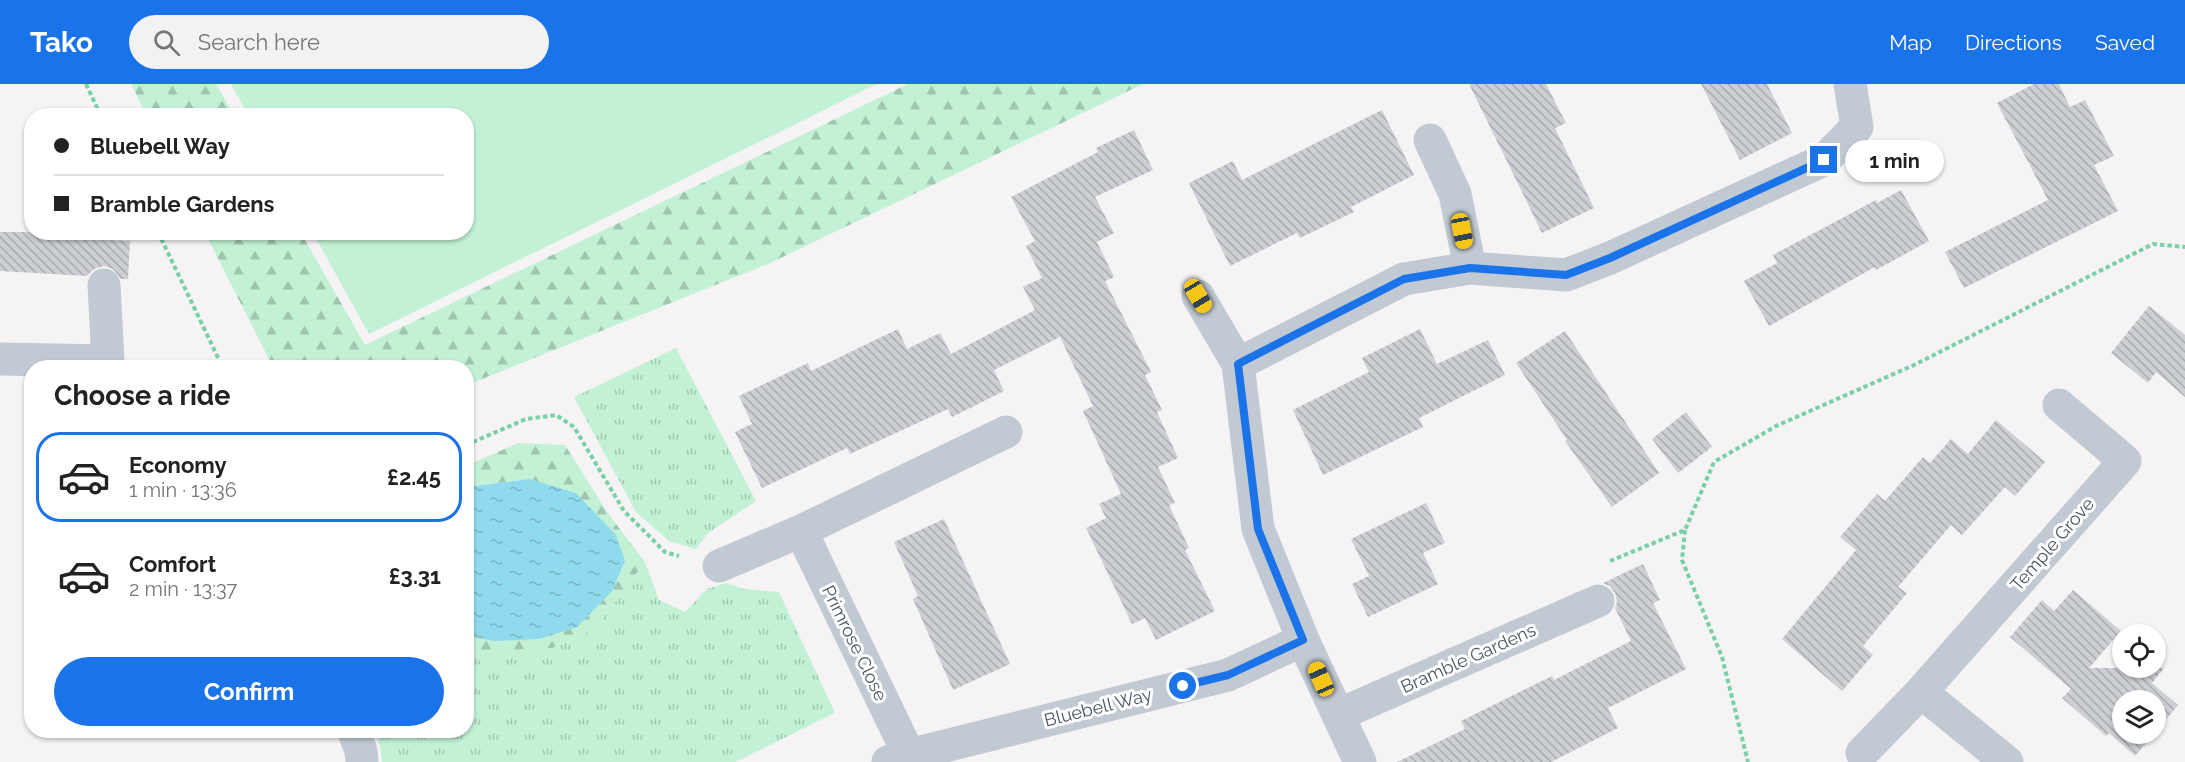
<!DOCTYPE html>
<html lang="en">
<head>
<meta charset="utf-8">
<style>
  body { margin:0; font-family:Raleway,sans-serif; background:#f2f2f2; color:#222; height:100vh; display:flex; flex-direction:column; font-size:22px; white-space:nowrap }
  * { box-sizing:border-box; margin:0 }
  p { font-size:20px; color:#767676 }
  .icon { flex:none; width:33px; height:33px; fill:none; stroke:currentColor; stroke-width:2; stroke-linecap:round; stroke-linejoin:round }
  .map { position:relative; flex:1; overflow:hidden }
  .panel { position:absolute; left:24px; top:276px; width:450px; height:378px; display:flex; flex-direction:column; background:#fff; border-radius:24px; box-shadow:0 2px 4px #0004 }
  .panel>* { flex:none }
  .hud { position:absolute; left:24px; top:24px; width:450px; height:132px; border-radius:24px; box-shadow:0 2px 4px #0004; display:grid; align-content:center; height:132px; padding:0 30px; background:#fff }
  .fabs { position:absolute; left:2112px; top:540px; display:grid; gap:12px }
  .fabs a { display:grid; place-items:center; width:54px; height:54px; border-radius:50%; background:#fff; box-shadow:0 2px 4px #0004; font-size:30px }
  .end { position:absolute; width:27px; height:27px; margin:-14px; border:8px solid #1a73e8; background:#fff; box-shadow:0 0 0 3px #fff }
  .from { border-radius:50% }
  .bubble { position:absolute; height:42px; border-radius:21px; background:#fff; box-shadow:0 2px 4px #0004; font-size:20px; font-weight:700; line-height:42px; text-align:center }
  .car { position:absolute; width:18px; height:36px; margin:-18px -9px; border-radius:8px; box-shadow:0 0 4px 2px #0007; background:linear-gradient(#f5c518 24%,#345 0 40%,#f5c518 0 76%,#345 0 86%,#f5c518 0) }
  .hud b { display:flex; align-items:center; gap:21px; height:57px; font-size:22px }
  .hud b+b { border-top:2px solid #e0e0e0 }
  .hud i { width:15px; height:15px; background:#222 }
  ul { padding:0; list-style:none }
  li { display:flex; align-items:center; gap:18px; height:90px; margin:0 12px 9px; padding:0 18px; border:3px solid transparent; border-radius:24px }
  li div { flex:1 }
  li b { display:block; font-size:22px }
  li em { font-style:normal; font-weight:700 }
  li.selected { border-color:#1a73e8 }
  li>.icon { width:54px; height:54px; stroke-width:1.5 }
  h2 { padding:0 30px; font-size:27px; line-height:72px }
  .button { display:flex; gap:12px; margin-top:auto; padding:12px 30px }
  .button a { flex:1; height:69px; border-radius:36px; background:#1a73e8; color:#fff; font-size:24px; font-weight:700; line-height:69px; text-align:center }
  header { display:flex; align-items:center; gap:36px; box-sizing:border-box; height:84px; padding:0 30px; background:#1a73e8; color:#fff }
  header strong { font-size:28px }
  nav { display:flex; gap:33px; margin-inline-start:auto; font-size:21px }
  .search { width:420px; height:54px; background:#f2f2f2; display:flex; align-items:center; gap:15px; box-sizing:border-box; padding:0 21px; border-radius:33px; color:#767676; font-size:22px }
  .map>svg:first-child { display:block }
  .forest { fill:url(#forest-firs) }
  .park { fill:url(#park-tufts) }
  .pitch { fill:#c3f1d5 }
  .water { fill:url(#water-ripples) }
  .building { fill:url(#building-back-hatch) }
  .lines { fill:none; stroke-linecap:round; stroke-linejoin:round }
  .path { stroke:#7ad0a6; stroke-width:4; stroke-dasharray:4.5 3; stroke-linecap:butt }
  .minor { stroke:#c1cad2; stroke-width:33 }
  .route { stroke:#1a73e8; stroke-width:8 }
  .labels { text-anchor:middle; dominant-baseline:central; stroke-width:6; stroke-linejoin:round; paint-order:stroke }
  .street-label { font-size:18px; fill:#4a5661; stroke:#fff }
</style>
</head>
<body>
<header>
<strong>Tako</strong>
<div class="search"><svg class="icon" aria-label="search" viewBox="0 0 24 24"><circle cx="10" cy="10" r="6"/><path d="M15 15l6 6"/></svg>Search here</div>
<nav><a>Map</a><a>Directions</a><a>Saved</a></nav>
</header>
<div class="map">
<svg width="2185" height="678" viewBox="0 0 2185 678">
  <defs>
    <pattern id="forest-firs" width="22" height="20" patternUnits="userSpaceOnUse" patternTransform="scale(1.5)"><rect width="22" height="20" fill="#c3f1d5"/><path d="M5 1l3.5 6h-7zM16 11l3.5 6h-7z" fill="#a0c6b0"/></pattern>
    <pattern id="park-tufts" width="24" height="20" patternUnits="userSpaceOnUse" patternTransform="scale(1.5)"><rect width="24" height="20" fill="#c3f1d5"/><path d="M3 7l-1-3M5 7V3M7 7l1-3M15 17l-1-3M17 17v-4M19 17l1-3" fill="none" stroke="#a0c6b0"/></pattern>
    <pattern id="water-ripples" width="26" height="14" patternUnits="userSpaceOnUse" patternTransform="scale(1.5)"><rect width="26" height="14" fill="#90daee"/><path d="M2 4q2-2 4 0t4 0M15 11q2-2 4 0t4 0" fill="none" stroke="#78b4c4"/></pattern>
    <pattern id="building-back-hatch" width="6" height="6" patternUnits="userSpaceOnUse" patternTransform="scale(1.5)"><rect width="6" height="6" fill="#cdcfd5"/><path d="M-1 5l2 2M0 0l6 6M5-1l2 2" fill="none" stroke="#a8abb0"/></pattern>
  </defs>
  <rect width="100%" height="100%" fill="#f5f3f3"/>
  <path class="forest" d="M 131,0 L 216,0 L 234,31 L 146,31 Z
    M 908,0 L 1143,0 L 768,180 L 467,301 L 466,284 L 273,283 L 205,149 L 301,149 L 365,261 Z
    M 518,359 L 565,361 L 607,428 L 645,478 L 595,545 L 553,564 L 467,569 L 467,552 C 512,560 534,556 577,543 L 529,395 L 467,403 L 466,382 Z"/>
  <path class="park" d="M 676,264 L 756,417 L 708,449 L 696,465 L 669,457 L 636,428 L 574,313 Z
    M 645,478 L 659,516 L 685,528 L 707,505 L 726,499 L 744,505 L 779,508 L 835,629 L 735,678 L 382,678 L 380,661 L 374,647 L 466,646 L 467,569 L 553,564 L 595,545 Z"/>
  <path class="pitch" d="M 231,0 L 877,0 L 369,250 L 313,149 L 466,148 L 466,32 L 248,31 Z"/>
  <path class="water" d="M 529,395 L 576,409 L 616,451 L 625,477 L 612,507 L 577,543 L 539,555 L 496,557 L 467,552 L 467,403 Z"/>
  <path class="building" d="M 1469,0 L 1546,0 L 1566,39 L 1555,44 L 1594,124 L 1542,149 Z
    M 1701,0 L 1767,0 L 1792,49 L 1740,76 Z
    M 2034,0 L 2059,0 L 2070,23 L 2085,16 L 2114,72 L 2094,81 L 2118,127 L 1964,204 L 1945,168 L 2048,116 L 1997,19 Z
    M 1382,26 L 1414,91 L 1351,123 L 1354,128 L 1300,154 L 1297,149 L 1230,182 L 1189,99 L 1233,77 L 1242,96 Z
    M 1134,46 L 1153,86 L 1095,113 L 1114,149 L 1097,158 L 1114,193 L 1105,197 L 1151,288 L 1145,291 L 1162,326 L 1157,328 L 1178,374 L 1158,383 L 1175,419 L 1169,421 L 1189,464 L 1185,466 L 1215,527 L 1156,556 L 1145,534 L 1132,540 L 1086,444 L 1106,434 L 1099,420 L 1121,410 L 1083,327 L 1093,322 L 1060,253 L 994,286 L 1004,307 L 952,333 L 948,325 L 850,370 L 847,364 L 762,404 L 735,348 L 752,340 L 739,312 L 808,279 L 811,287 L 898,245 L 907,265 L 940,249 L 951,270 L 1035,226 L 1023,203 L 1042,194 L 1026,162 L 1035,157 L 1011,113 L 1098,68 L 1096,64 Z
    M 1901,106 L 1929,157 L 1876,186 L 1875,183 L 1769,242 L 1744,197 L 1777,179 L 1773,171 L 1876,116 L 1877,119 Z
    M 0,148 L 43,148 L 43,153 L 130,157 L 128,195 L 121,195 L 113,185 L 104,182 L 94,185 L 87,192 L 0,187 Z
    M 2149,222 L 2185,251 L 2185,313 L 2156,288 L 2148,299 L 2111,269 Z
    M 1420,245 L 1437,280 L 1488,256 L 1505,291 L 1419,334 L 1423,343 L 1323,391 L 1293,326 L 1369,288 L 1362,274 Z
    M 1565,247 L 1659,389 L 1612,423 L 1565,357 L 1567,356 L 1516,279 Z
    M 1686,328 L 1712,363 L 1678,389 L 1652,355 Z
    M 1996,336 L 2045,378 L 2015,412 L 2005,403 L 1962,451 L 1951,441 L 1898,503 L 1907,509 L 1863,562 L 1873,571 L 1842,607 L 1782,555 L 1856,466 L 1840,453 L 1877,410 L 1885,417 L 1923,373 L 1930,379 L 1951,355 L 1968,370 Z
    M 1426,419 L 1445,459 L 1423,469 L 1438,500 L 1368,533 L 1352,500 L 1369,492 L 1351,455 Z
    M 944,435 L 1010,580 L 953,606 L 913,515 L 918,512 L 894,458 Z
    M 1643,480 L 1660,516 L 1653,519 L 1686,585 L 1608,624 L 1618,644 L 1551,678 L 1397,678 L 1465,645 L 1461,637 L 1552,592 L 1554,596 L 1631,557 L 1615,524 L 1617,518 L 1615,509 L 1610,502 L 1603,499 Z
    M 2073,506 L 2121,547 L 2089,584 L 2164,584 L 2152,599 L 2178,621 L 2156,648 L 2156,616 L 2122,616 L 2122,650 L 2154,650 L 2135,672 L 2109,649 L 2106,652 L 2062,614 L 2071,605 L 2010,553 L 2042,516 L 2054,527 Z"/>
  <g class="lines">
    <path class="path" d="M 86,0 L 101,32
      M 158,148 L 223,284
      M 466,361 L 526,335 L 556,331 L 574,343 L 624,427 L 665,468 L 679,472
      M 1685,446 L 1682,476 L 1722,573 L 1748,678
      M 1610,477 L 1685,446 L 1714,378 L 1776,342 L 1914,281 L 2153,160 L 2185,163"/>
    <path class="minor" d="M 1430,56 L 1455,110 L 1470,184
      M 1198,212 L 1238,280
      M 0,275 L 108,277 L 104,201
      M 801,447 L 909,671
      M 719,482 L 801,447 L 1006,348
      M 1921,608 L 2007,678
      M 1338,631 L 1598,517
      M 353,646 L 361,667 L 362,678
      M 1862,669 L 1921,608 L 2125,377 L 2059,321
      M 888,678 L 909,671 L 1228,591 L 1303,556
      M 1360,678 L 1303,556 L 1258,445 L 1238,280 L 1404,195 L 1470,184 L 1566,191 L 1610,174 L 1824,76 L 1857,43 L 1850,0"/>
  </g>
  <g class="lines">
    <path class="route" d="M 1183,602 L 1228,591 L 1303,556 L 1258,445 L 1238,280 L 1404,195 L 1470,184 L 1566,191 L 1610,174 L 1824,76"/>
  </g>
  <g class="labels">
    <g class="street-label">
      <text transform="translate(2052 460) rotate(-49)">Temple Grove</text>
      <text transform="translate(855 559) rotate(64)">Primrose Close</text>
      <text transform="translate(1468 574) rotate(-24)">Bramble Gardens</text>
      <text transform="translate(1098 623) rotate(-14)">Bluebell Way</text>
    </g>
  </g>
</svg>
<div class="fabs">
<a><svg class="icon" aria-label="locate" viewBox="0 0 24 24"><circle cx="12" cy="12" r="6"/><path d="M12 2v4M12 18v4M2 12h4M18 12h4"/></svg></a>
<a><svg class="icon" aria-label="layers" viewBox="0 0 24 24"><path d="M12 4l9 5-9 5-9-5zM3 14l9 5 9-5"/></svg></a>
</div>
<i class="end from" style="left:1183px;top:602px"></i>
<i class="end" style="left:1824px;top:76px"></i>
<div class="bubble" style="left:1845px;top:56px;width:99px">1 min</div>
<i class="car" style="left:1462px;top:147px;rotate:169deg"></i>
<i class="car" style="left:1198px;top:212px;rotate:149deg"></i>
<i class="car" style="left:1321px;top:595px;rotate:336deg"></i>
<div class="hud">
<b><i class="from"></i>Bluebell Way</b>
<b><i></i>Bramble Gardens</b>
</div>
<section class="panel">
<h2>Choose a ride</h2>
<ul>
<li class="selected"><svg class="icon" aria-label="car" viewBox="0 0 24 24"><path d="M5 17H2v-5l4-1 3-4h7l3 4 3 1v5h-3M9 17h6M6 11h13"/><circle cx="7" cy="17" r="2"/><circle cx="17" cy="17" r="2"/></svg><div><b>Economy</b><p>1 min · 13:36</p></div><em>£2.45</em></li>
<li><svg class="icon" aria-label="car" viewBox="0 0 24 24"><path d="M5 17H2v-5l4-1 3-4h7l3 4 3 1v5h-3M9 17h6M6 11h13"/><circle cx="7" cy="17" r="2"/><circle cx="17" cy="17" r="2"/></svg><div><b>Comfort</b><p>2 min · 13:37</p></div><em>£3.31</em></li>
</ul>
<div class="button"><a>Confirm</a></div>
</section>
</div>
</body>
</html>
